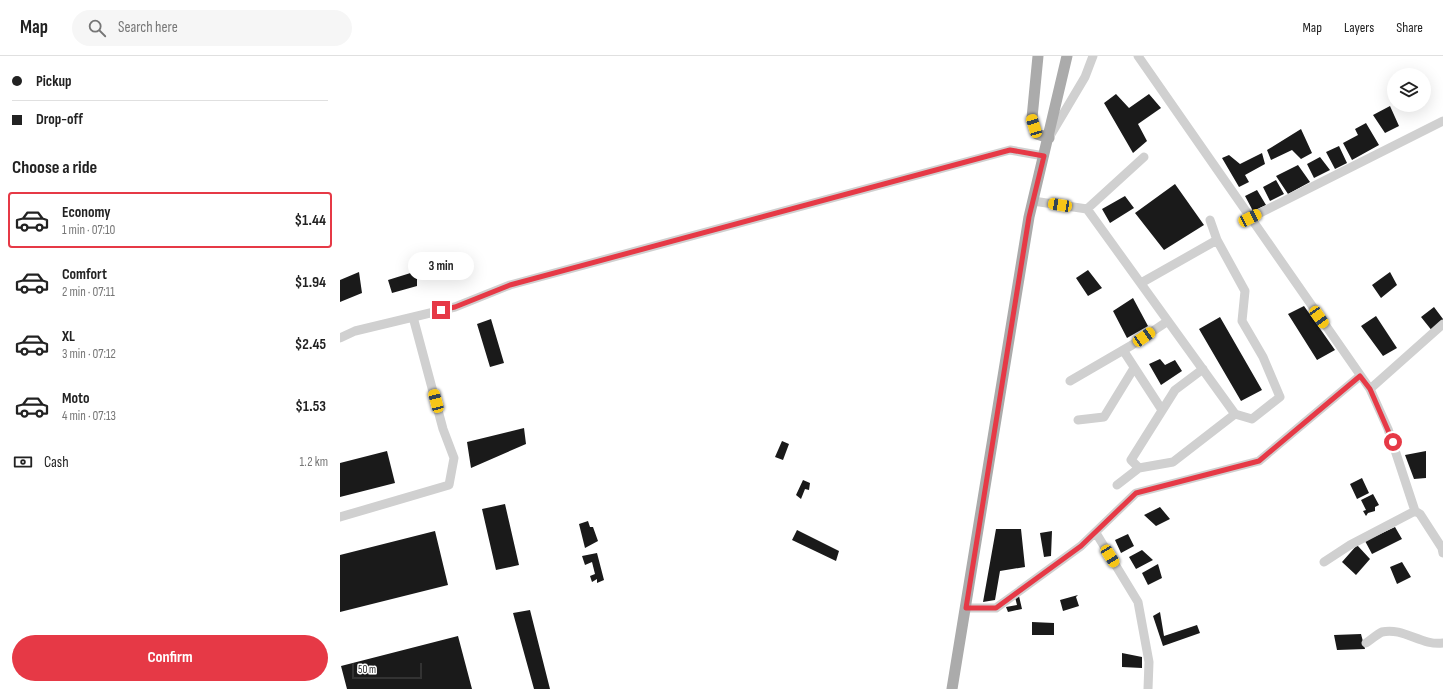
<!DOCTYPE html>
<html lang="en">
<head>
<meta charset="utf-8">
<style>
  body { margin:0; font-family:"Sofia Sans Condensed",sans-serif; background:#f6f6f6; color:#222; height:100vh; display:flex; flex-direction:column; font-size:15px; white-space:nowrap }
  * { box-sizing:border-box; margin:0 }
  p { font-size:13px; color:#767676 }
  .icon { flex:none; width:22px; height:22px; fill:none; stroke:currentColor; stroke-width:2; stroke-linecap:round; stroke-linejoin:round }
  .map { position:relative; flex:1; overflow:hidden }
  .sheet { display:flex; flex-direction:column; background:#fff; width:340px }
  .sheet>* { flex:none }
  .guide { display:grid; align-content:center; height:88px; padding:0 12px; background:#fff }
  .controls { position:absolute; left:1047px; top:12px; display:grid; gap:8px }
  .controls a { display:grid; place-items:center; width:44px; height:44px; border-radius:50%; background:#fff; box-shadow:0 4px 16px #0002; font-size:20px }
  .scale { position:absolute; left:12px; bottom:10px; width:70px; box-sizing:border-box; padding-left:4px; border:2px solid #333; border-top:0; font-size:11px; line-height:14px; white-space:nowrap; color:#333; -webkit-text-stroke:3px #fff; paint-order:stroke }
  .end { position:absolute; width:18px; height:18px; margin:-9px; border:5px solid #e63946; background:#fff; box-shadow:0 0 0 2px #fff }
  .from { border-radius:50% }
  .bubble { position:absolute; height:28px; border-radius:14px; background:#fff; box-shadow:0 4px 16px #0002; font-size:13px; font-weight:700; line-height:28px; text-align:center }
  .car { position:absolute; width:12px; height:24px; margin:-12px -6px; border-radius:5px; box-shadow:0 0 3px 1px #0007; background:linear-gradient(#f5c518 24%,#345 0 40%,#f5c518 0 76%,#345 0 86%,#f5c518 0) }
  .guide b { display:flex; align-items:center; gap:14px; height:38px; font-size:15px }
  .guide b+b { border-top:1px solid #e0e0e0 }
  .guide i { width:10px; height:10px; background:#222 }
  ul { padding:0; list-style:none }
  li { display:flex; align-items:center; gap:12px; height:56px; margin:0 8px 6px; padding:0 4px; border:2px solid transparent; border-radius:4px }
  li div { flex:1 }
  li b { display:block; font-size:15px }
  li em { font-style:normal; font-weight:700 }
  li.active { border-color:#e63946 }
  li>.icon { width:36px; height:36px; stroke-width:1.5 }
  h2 { padding:0 12px; font-size:18px; line-height:48px }
  .pay { display:flex; align-items:center; gap:10px; height:44px; padding:0 12px; font-size:15px }
  .pay p { margin-inline-start:auto }
  .cta { display:flex; gap:8px; margin-top:auto; padding:8px 12px }
  .cta a { flex:1; height:46px; border-radius:24px; background:#e63946; color:#fff; font-size:16px; font-weight:700; line-height:46px; text-align:center }
  header { display:flex; align-items:center; gap:24px; box-sizing:border-box; height:56px; padding:0 20px; background:#fff; border-bottom:1px solid #e0e0e0 }
  header strong { font-size:19px }
  nav { display:flex; gap:22px; margin-inline-start:auto; font-size:14px }
  .search { width:280px; height:36px; background:#f6f6f6; display:flex; align-items:center; gap:10px; box-sizing:border-box; padding:0 14px; border-radius:22px; color:#767676; font-size:15px }
  main { display:flex; flex:1; min-height:0 }
  .map>svg:first-child { display:block }
  .building { fill:#1a1a1a }
  .lines { fill:none; stroke-linecap:round; stroke-linejoin:round }
  .minor { stroke:#d0d0d0; stroke-width:9 }
  .major { stroke:#ababab; stroke-width:11 }
  .route { stroke:#e63946; stroke-width:5 }
</style>
</head>
<body>
<header>
<strong>Map</strong>
<div class="search"><svg class="icon" aria-label="search" viewBox="0 0 24 24"><circle cx="10" cy="10" r="6"/><path d="M15 15l6 6"/></svg>Search here</div>
<nav><a>Map</a><a>Layers</a><a>Share</a></nav>
</header>
<main>
<section class="sheet">
<div class="guide">
<b><i class="from"></i>Pickup</b>
<b><i></i>Drop-off</b>
</div>
<h2>Choose a ride</h2>
<ul>
<li class="active"><svg class="icon" aria-label="car" viewBox="0 0 24 24"><path d="M5 17H2v-5l4-1 3-4h7l3 4 3 1v5h-3M9 17h6M6 11h13"/><circle cx="7" cy="17" r="2"/><circle cx="17" cy="17" r="2"/></svg><div><b>Economy</b><p>1 min · 07:10</p></div><em>$1.44</em></li>
<li><svg class="icon" aria-label="car" viewBox="0 0 24 24"><path d="M5 17H2v-5l4-1 3-4h7l3 4 3 1v5h-3M9 17h6M6 11h13"/><circle cx="7" cy="17" r="2"/><circle cx="17" cy="17" r="2"/></svg><div><b>Comfort</b><p>2 min · 07:11</p></div><em>$1.94</em></li>
<li><svg class="icon" aria-label="car" viewBox="0 0 24 24"><path d="M5 17H2v-5l4-1 3-4h7l3 4 3 1v5h-3M9 17h6M6 11h13"/><circle cx="7" cy="17" r="2"/><circle cx="17" cy="17" r="2"/></svg><div><b>XL</b><p>3 min · 07:12</p></div><em>$2.45</em></li>
<li><svg class="icon" aria-label="car" viewBox="0 0 24 24"><path d="M5 17H2v-5l4-1 3-4h7l3 4 3 1v5h-3M9 17h6M6 11h13"/><circle cx="7" cy="17" r="2"/><circle cx="17" cy="17" r="2"/></svg><div><b>Moto</b><p>4 min · 07:13</p></div><em>$1.53</em></li>
</ul>
<div class="pay"><svg class="icon" aria-label="cash" viewBox="0 0 24 24"><path d="M3 7h18v10H3z"/><circle cx="12" cy="12" r="2"/></svg>Cash<p>1.2 km</p></div>
<div class="cta"><a>Confirm</a></div>
</section>
<div class="map">
<svg width="1103" height="633" viewBox="0 0 1103 633">
  <rect width="100%" height="100%" fill="#fff"/>
  <path class="building" d="M 776,38 L 789,52 L 809,38 L 821,52 L 798,68 L 807,85 L 793,97 L 764,47 Z
    M 1050,50 L 1059,70 L 1045,77 L 1033,59 Z
    M 1026,67 L 1039,89 L 1012,104 L 1003,87 L 1018,79 L 1015,73 Z
    M 961,73 L 972,97 L 961,103 L 952,94 L 931,104 L 927,94 Z
    M 999,90 L 1007,107 L 995,113 L 986,96 Z
    M 922,97 L 925,108 L 905,119 L 909,126 L 899,131 L 882,102 L 889,99 L 900,108 Z
    M 980,101 L 990,114 L 974,122 L 967,108 Z
    M 958,109 L 970,126 L 948,138 L 936,120 Z
    M 936,124 L 944,138 L 930,145 L 923,131 Z
    M 835,128 L 864,169 L 824,194 L 795,157 Z
    M 917,134 L 926,149 L 913,155 L 905,140 Z
    M 785,140 L 794,152 L 770,167 L 762,153 Z
    M 748,214 L 762,232 L 748,240 L 736,222 Z
    M 77,215 L 77,230 L 52,237 L 48,224 Z
    M 19,216 L 22,237 L 0,246 L 0,224 Z
    M 1050,216 L 1057,229 L 1041,242 L 1032,229 Z
    M 793,242 L 808,270 L 787,282 L 773,255 Z
    M 964,250 L 995,294 L 977,304 L 948,258 Z
    M 1094,251 L 1103,263 L 1103,268 L 1093,276 L 1081,261 Z
    M 1036,260 L 1057,292 L 1043,300 L 1021,270 Z
    M 880,261 L 922,334 L 901,345 L 859,273 Z
    M 151,263 L 164,307 L 150,311 L 137,268 Z
    M 820,303 L 825,309 L 835,304 L 842,315 L 821,329 L 809,308 Z
    M 184,372 L 186,388 L 131,412 L 127,386 Z
    M 442,385 L 449,388 L 443,404 L 435,401 Z
    M 47,395 L 55,427 L 0,441 L 0,407 Z
    M 1086,395 L 1086,422 L 1074,423 L 1065,399 Z
    M 1022,422 L 1029,437 L 1017,443 L 1010,428 Z
    M 463,424 L 470,427 L 469,434 L 465,433 L 461,443 L 456,439 Z
    M 1033,438 L 1039,449 L 1035,451 L 1035,455 L 1028,457 L 1026,460 L 1023,455 L 1026,454 L 1021,444 Z
    M 165,448 L 179,509 L 156,514 L 142,453 Z
    M 820,451 L 830,463 L 816,470 L 804,459 Z
    M 248,465 L 250,471 L 253,471 L 258,485 L 245,492 L 239,468 Z
    M 1055,471 L 1062,483 L 1032,498 L 1025,485 Z
    M 656,473 L 681,473 L 685,511 L 660,515 L 655,544 L 643,546 Z
    M 457,474 L 499,495 L 496,505 L 452,484 Z
    M 95,475 L 108,529 L 0,556 L 0,499 Z
    M 712,475 L 711,500 L 704,501 L 700,477 Z
    M 788,478 L 794,490 L 781,497 L 775,484 Z
    M 1017,489 L 1030,503 L 1016,519 L 1002,506 Z
    M 802,494 L 813,504 L 796,513 L 789,501 Z
    M 257,497 L 264,524 L 257,527 L 257,523 L 252,526 L 250,520 L 255,518 L 252,506 L 245,509 L 242,500 Z
    M 1062,506 L 1071,521 L 1057,528 L 1050,511 Z
    M 818,508 L 822,522 L 808,529 L 802,517 Z
    M 738,539 L 736,541 L 739,550 L 723,555 L 720,544 Z
    M 679,540 L 682,553 L 668,556 L 666,551 L 677,549 L 675,541 Z
    M 190,554 L 210,633 L 194,633 L 173,557 Z
    M 820,556 L 824,580 L 857,569 L 860,577 L 823,590 L 813,560 Z
    M 692,566 L 714,567 L 714,579 L 692,579 Z
    M 1021,578 L 1025,593 L 997,594 L 994,579 Z
    M 118,580 L 132,633 L 7,633 L 1,610 Z
    M 782,597 L 802,601 L 802,612 L 782,611 Z"/>
  <g class="lines">
    <path class="minor" d="M 798,0 L 1030,333 L 1048,373 L 1075,455 L 1080,458 L 1102,492 L 1103,497
      M 710,80 L 745,21 L 753,0
      M 693,145 L 747,153 L 804,101
      M 747,153 L 895,358 L 833,406 L 799,412 L 777,429
      M 910,162 L 1103,65
      M 877,184 L 905,235 L 902,265 L 923,301 L 940,341 L 912,363 L 895,358
      M 801,227 L 877,184 L 870,164
      M 0,282 L 15,275 L 115,251 L 170,229 L 670,94 L 704,100
      M 783,294 L 822,354
      M 730,325 L 792,289 L 828,265
      M 1030,333 L 1103,268
      M 738,364 L 764,361 L 794,312
      M 799,412 L 791,404 L 835,334 L 863,313
      M 0,461 L 109,429 L 114,402 L 103,373 L 73,261
      M 756,477 L 798,546 L 809,606 L 808,633
      M 984,506 L 1010,489 L 1075,455
      M 625,552 L 656,552 L 741,490 L 796,437 L 919,405 L 1020,320
      M 1026,587 C 1031,584 1037,578 1042,576 C 1063,571 1082,590 1103,587"/>
    <path class="major" d="M 698,0 L 692,62 L 697,78 L 709,82
      M 612,633 L 689,161 L 727,0"/>
  </g>
  <g class="lines">
    <path class="route" d="M 101,254 L 115,251 L 170,229 L 670,94 L 704,100 L 689,161 L 626,552 L 656,552 L 741,490 L 796,437 L 919,405 L 1020,320 L 1030,333 L 1053,386"/>
  </g>
</svg>
<div class="controls">
<a><svg class="icon" aria-label="layers" viewBox="0 0 24 24"><path d="M12 4l9 5-9 5-9-5zM3 14l9 5 9-5"/></svg></a>
</div>
<div class="scale">50 m</div>
<i class="end from" style="left:1053px;top:386px"></i>
<i class="end" style="left:101px;top:254px"></i>
<div class="bubble" style="left:68px;top:196px;width:66px">3 min</div>
<i class="car" style="left:694px;top:70px;rotate:343deg"></i>
<i class="car" style="left:720px;top:149px;rotate:279deg"></i>
<i class="car" style="left:910px;top:162px;rotate:63deg"></i>
<i class="car" style="left:979px;top:261px;rotate:145deg"></i>
<i class="car" style="left:804px;top:281px;rotate:56deg"></i>
<i class="car" style="left:96px;top:345px;rotate:345deg"></i>
<i class="car" style="left:770px;top:500px;rotate:148deg"></i>
</div>
</main>
</body>
</html>
